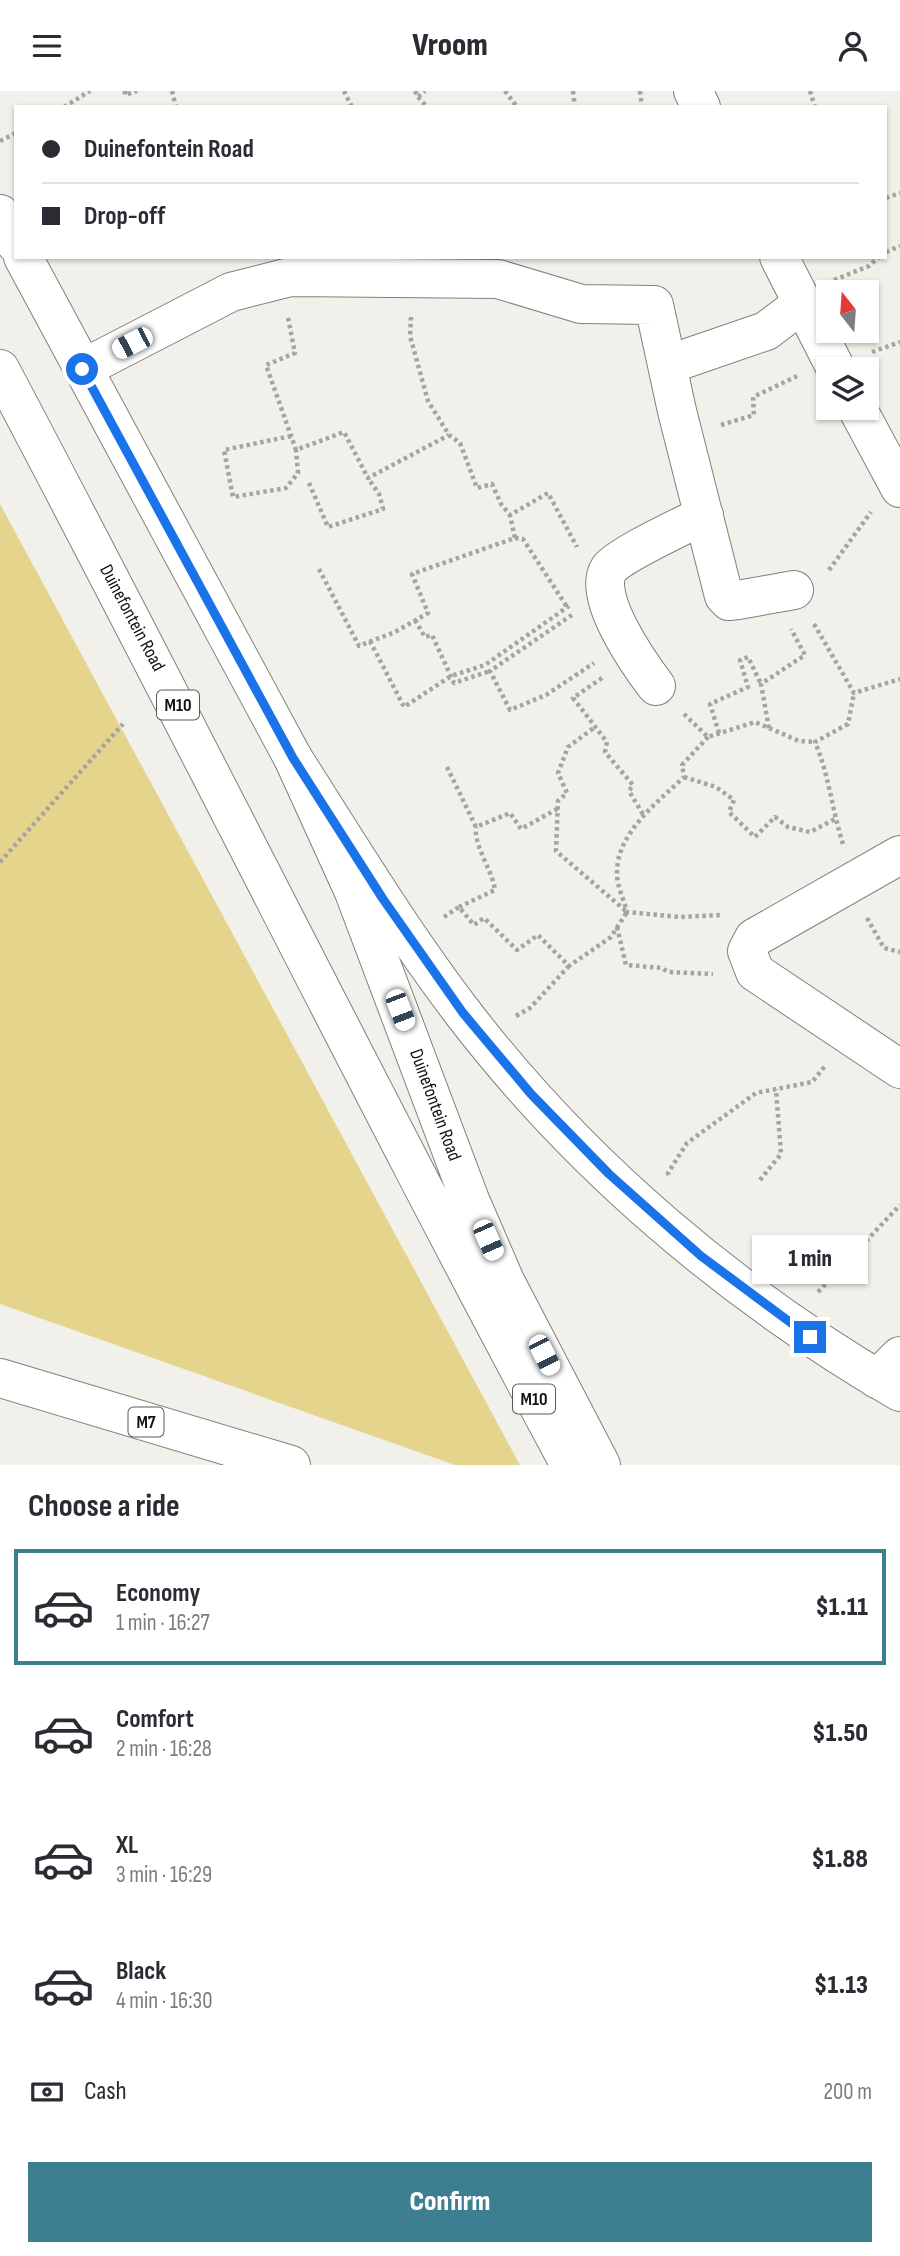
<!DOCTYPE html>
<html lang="en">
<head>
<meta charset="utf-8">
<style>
  body { margin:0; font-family:"Sofia Sans Condensed",sans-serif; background:#f7f7f7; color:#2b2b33; height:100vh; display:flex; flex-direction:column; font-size:26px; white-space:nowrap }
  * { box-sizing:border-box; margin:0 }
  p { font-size:23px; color:#7c7c81 }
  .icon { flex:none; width:38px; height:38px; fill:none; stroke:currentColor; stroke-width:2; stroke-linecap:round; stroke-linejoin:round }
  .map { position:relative; height:1374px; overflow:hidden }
  .panel { display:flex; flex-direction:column; background:#fff; flex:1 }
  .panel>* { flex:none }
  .top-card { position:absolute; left:14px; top:14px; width:873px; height:154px; border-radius:0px; box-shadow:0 2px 5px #0004; display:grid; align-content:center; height:154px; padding:0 28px; background:#fff }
  .needle { width:46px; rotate:343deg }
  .tools { position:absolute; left:816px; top:189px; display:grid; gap:14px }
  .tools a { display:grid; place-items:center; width:63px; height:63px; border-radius:0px; background:#fff; box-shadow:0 2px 5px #0004; font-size:35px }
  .end { position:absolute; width:32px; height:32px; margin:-16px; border:9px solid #1a73e8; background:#fff; box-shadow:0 0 0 4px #fff }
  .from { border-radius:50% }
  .bubble { position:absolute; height:49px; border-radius:0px; background:#fff; box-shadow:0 2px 5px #0004; font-size:23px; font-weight:800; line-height:49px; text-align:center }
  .car { position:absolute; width:21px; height:42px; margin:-21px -10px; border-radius:9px; box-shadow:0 0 5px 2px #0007; background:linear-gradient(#fff 24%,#345 0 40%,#fff 0 76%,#345 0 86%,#fff 0) }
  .top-card b { display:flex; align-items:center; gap:24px; height:66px; font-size:26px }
  .top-card b+b { border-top:2px solid #e1e1e2 }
  .top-card i { width:18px; height:18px; background:#2b2b33 }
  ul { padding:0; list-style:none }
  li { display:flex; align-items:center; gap:21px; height:116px; margin:0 14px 10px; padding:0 14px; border:4px solid transparent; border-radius:0px }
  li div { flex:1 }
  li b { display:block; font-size:26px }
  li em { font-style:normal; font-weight:800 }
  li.on { border-color:#3d7f91 }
  li>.icon { width:63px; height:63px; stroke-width:1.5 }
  h2 { padding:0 28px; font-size:32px; line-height:84px }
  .pay { display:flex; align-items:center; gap:18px; height:77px; padding:0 28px; font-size:26px }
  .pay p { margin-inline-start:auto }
  .cta { display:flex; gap:14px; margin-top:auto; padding:14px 28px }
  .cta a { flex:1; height:80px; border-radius:0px; background:#3d7f91; color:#fff; font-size:28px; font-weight:800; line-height:80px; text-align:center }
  header { display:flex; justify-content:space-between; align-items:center; height:91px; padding:0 28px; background:#fff; font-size:32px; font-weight:800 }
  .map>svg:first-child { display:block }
  .green { fill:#e4d48c }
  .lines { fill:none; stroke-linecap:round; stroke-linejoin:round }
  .minor-casing { stroke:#81807a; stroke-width:40 }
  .primary-casing { stroke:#81807a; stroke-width:40 }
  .trunk-casing { stroke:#81807a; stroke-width:40 }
  .path { stroke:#a5a49f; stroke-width:4.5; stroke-dasharray:3.5 3.5; stroke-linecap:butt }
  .minor { stroke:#fff; stroke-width:38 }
  .primary { stroke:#fff; stroke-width:38 }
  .trunk { stroke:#fff; stroke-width:38 }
  .route { stroke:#1a73e8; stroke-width:9 }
  .labels { text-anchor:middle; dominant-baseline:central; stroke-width:7; stroke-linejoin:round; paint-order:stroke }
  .shield { fill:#fff; stroke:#5a5958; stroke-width:2 }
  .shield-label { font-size:18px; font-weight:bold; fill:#131210 }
  .street-label { font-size:19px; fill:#131210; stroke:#fff }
</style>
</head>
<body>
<header><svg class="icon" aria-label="menu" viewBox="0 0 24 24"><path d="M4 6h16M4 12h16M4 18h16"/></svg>Vroom<svg class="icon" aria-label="person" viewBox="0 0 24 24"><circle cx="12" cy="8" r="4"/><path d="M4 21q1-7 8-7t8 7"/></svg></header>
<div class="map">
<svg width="900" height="1374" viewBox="0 0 900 1374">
  <rect width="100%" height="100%" fill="#f1f0ea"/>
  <path class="green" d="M 0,413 L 520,1374 L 455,1374 L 0,1213 Z"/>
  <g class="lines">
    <g class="minor-casing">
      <path id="minor" d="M 693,0 L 701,16
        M 779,166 L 836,278
        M 667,274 L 766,240 L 803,212
        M 82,278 L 231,201 L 290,186 L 498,188 L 581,213 L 654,214 L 677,320 L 724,505 L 729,510 L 738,509 L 794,499
        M 857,317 L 900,397
        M 656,595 C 640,574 591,505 609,478 C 619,464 685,434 704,424
        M 900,764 L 754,847 L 747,860 L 755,881 L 900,978
        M 877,1288 L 900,1265"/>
    </g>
    <g class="primary-casing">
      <path id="primary" d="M 0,123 L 16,153
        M 23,166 L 293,667 L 354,801 L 470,1109 L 505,1190 L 601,1374
        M 0,278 C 193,642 375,1012 570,1374"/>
    </g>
    <g class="trunk-casing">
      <path id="trunk" d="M 293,667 C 348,753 401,841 463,922 C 580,1075 734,1205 900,1301
        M 0,1287 L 291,1374"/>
    </g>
    <path class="path" d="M 125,0 L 125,4 L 137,0
      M 172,0 L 176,16
      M 344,0 L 352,16
      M 415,0 L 418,6 L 425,0
      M 505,0 L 517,16
      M 573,0 L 575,16
      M 640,0 L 642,16
      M 810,0 L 815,16
      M 418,6 L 427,16
      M 64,16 L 90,0
      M 0,50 L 16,42
      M 886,107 L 900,102
      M 886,161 L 900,155
      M 834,189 L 869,175 L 879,166
      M 411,226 L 410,245 L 428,310 L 449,344 L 460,352 L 477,397 L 492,393 L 501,413 L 510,424 L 548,402 L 577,456
      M 288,227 L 295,262 L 266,274 L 296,359 L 344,341 L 368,387 L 449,344
      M 872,261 L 900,251
      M 721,334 L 754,324 L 753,306 L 797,285
      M 291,345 L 224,359 L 233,406 L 286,397 L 298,382 L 296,359
      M 309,392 L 328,436 L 383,418 L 379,403 L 368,387
      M 515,447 L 523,448 L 567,516
      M 319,478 L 359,555 L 395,541 L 428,522 L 412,483 L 515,447 L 510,424
      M 829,479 L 871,421
      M 572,524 L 490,580 L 510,619 L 546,604 L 594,572
      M 415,529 L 425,546 L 432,544 L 454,592 L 490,580
      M 814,533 L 854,602 L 900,588
      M 370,550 L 404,616 L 451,585 L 485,574 L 569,515
      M 602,587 L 573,607 L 607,651 L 605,661 L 633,694 L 629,700 L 644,725
      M 684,623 L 708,646 L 755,631 L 799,650 L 815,651
      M 769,637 L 761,593 L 805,564 L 791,538
      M 719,642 L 710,613 L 748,596 L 740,569 L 748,566 L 761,593
      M 708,646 L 682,674 L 684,686 C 657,712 616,742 617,783 C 617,795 624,809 627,821 L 680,826 L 722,824
      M 447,676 L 476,736 L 510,722 L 521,738 L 557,718
      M 684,686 L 716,696 L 734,709 L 729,721 L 755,746 L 775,726 L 788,736 L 810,741 L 835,728
      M 843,753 C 832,719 829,684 815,651 L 848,633 L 854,602
      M 0,771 L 123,633
      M 459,816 L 495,799 C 492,778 474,756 476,736
      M 444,826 L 459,816 L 474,834 L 484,827 L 517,859 L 538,844 L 569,875 L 611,846 L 627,821 L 556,760 L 558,710 L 567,702 L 558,682 L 568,656 L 595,636
      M 867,827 L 884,857 L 900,861
      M 617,836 L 626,874 L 662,877 L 668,881 L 713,883
      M 516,925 L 530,917 L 569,875
      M 669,1084 L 668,1082 L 687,1052 L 756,1002 L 812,991 L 825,975
      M 760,1089 L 781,1063 L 776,998
      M 818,1201 L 900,1114"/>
    <use href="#minor" class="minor"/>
    <use href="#primary" class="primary"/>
    <use href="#trunk" class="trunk"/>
  </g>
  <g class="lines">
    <path class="route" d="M 82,278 L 293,667 L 383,808 L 463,922 L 531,1003 L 609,1083 L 701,1165 L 810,1246"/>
  </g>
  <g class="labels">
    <g class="shield">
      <rect x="157" y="599.5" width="42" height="29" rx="5"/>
      <rect x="513" y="1293.5" width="42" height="29" rx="5"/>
      <rect x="128.5" y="1316.5" width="35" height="29" rx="5"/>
    </g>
    <g class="shield-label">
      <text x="178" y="614">M10</text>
      <text x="534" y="1308">M10</text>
      <text x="146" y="1331">M7</text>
    </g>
    <g class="street-label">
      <text transform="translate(132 527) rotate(62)">Duinefontein Road</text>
      <text transform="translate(435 1014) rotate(70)">Duinefontein Road</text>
    </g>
  </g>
</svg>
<div class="tools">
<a><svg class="needle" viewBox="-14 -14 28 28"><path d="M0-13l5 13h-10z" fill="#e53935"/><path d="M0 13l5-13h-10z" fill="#7c7c81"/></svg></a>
<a><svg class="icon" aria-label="layers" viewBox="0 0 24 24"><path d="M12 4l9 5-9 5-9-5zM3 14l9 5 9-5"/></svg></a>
</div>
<i class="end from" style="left:82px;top:278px"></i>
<i class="end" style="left:810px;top:1246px"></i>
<div class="bubble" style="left:752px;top:1144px;width:116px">1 min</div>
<i class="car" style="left:132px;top:252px;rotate:243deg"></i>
<i class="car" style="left:400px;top:919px;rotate:159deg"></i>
<i class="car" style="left:488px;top:1149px;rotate:156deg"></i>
<i class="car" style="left:544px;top:1264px;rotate:153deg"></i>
<div class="top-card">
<b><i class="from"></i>Duinefontein Road</b>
<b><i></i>Drop-off</b>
</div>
</div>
<section class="panel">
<h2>Choose a ride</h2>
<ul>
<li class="on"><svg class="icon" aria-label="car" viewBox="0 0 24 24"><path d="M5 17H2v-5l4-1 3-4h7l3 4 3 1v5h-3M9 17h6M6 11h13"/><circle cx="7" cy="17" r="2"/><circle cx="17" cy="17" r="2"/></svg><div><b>Economy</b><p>1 min · 16:27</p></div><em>$1.11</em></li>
<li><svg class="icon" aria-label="car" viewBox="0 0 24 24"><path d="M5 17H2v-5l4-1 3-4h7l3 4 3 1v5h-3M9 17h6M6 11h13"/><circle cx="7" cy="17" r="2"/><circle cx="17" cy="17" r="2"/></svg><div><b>Comfort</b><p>2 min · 16:28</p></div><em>$1.50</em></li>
<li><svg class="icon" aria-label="car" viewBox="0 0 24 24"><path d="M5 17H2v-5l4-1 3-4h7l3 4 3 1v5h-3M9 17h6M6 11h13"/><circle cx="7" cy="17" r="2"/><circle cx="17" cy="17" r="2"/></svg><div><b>XL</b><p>3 min · 16:29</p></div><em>$1.88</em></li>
<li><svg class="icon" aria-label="car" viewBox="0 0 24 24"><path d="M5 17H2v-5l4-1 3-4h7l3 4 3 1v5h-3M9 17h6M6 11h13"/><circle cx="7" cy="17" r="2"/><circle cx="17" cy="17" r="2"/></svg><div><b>Black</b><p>4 min · 16:30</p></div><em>$1.13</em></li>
</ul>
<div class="pay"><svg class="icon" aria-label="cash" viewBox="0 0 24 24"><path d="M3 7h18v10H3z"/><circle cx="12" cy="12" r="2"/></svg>Cash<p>200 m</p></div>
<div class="cta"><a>Confirm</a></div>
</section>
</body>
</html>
